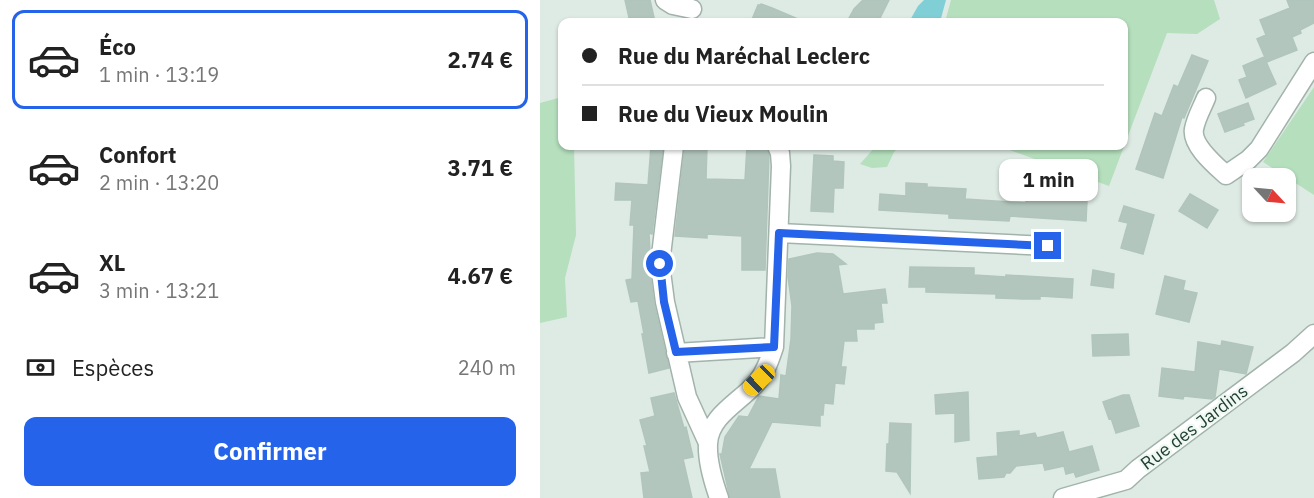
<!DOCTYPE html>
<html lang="fr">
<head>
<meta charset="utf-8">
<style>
  body { margin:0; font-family:"IBM Plex Sans",sans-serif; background:#f6f6f6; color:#222; height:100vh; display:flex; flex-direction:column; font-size:22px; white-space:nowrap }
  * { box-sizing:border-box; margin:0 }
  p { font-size:20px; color:#767676 }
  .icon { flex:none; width:33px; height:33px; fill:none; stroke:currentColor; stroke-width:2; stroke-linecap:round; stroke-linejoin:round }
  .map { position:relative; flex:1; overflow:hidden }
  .panel { display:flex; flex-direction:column; background:#fff; width:540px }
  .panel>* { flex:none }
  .guide { position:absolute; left:18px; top:18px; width:570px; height:132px; border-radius:12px; box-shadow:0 2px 4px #0004; display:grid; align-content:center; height:132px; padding:0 24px; background:#fff }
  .needle { width:39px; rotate:116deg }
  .fabs { position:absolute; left:702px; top:168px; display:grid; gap:12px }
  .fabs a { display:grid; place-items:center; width:54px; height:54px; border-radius:12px; background:#fff; box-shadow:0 2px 4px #0004; font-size:30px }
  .end { position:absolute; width:27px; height:27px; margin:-14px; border:8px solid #2563eb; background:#fff; box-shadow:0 0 0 3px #fff }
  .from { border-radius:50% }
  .bubble { position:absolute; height:42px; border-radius:12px; background:#fff; box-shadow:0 2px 4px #0004; font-size:20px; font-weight:700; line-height:42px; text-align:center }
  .car { position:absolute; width:18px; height:36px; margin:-18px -9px; border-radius:8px; box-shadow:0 0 4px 2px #0007; background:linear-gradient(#f5c518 24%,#345 0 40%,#f5c518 0 76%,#345 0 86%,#f5c518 0) }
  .guide b { display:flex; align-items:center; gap:21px; height:57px; font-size:22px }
  .guide b+b { border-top:2px solid #e0e0e0 }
  .guide i { width:15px; height:15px; background:#222 }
  ul { padding:10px 0 0; list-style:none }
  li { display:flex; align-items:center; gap:18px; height:99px; margin:0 12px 9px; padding:0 12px; border:3px solid transparent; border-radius:12px }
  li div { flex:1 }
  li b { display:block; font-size:22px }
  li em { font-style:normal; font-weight:700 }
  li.on { border-color:#2563eb }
  li>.icon { width:54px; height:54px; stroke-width:1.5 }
  .pay { display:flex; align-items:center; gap:15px; height:66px; padding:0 24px; font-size:22px }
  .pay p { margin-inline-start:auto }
  .primary-button { display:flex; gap:12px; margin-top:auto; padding:12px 24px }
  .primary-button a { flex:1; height:69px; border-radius:12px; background:#2563eb; color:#fff; font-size:24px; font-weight:700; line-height:69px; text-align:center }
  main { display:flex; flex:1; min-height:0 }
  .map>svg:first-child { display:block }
  .green { fill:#b5dfbd }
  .water { fill:#81cfd6 }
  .building { fill:#b3c6bd; stroke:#b0c5bb; stroke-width:1.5 }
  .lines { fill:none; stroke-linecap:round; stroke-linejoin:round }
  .minor-casing { stroke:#a1b3ab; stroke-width:21 }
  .minor { stroke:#fff; stroke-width:18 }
  .route { stroke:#2563eb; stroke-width:8 }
  .labels { text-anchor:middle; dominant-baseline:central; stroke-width:4.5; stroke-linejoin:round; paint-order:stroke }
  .street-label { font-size:18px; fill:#1e3c32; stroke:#eff8f2 }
</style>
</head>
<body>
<main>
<section class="panel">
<ul>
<li class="on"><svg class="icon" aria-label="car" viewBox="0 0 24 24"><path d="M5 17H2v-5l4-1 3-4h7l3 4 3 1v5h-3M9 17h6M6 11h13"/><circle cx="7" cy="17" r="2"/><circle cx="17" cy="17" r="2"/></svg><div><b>Éco</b><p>1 min · 13:19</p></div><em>2.74 €</em></li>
<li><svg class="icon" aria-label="car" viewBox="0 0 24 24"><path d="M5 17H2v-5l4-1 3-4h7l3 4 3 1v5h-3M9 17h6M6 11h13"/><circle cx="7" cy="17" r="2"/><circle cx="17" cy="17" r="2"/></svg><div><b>Confort</b><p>2 min · 13:20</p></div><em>3.71 €</em></li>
<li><svg class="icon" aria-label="car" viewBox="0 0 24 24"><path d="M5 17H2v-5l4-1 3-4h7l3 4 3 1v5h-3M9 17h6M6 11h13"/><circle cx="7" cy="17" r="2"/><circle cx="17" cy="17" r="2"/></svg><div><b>XL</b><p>3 min · 13:21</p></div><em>4.67 €</em></li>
</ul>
<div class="pay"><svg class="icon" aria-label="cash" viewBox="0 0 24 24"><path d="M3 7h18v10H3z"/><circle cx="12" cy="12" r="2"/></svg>Espèces<p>240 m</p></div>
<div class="primary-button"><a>Confirmer</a></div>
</section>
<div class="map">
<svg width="774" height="498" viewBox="0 0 774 498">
  <rect width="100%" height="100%" fill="#deebe4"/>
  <path class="green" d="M 411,0 L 674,0 L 680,19 L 657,34 L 627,33 L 569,186 L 459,146 L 584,146 L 584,22 L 405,22 Z
    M 774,87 L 774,195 L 723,162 Z
    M 22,97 L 22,146 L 34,146 L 36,235 L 25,278 L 27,317 L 0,323 L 0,103 Z
    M 336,146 L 360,146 L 354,152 L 347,167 L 332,168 L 320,164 Z"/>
  <path class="water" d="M 384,0 L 406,0 L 400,22 L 369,22 L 378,6 Z"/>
  <path class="building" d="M 85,0 L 110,0 L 115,22 L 90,22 Z
    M 323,0 L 349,0 L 340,18 L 337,17 L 334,22 L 307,22 L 314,9 Z
    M 747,0 L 774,0 L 774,23 L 760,30 L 761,33 L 752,37 L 757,50 L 727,62 L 717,39 L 726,35 L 720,20 L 750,8 Z
    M 221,4 L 232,8 L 265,22 L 211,22 L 218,5 L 220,5 Z
    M 652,55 L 668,61 L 644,118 L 642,117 L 623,178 L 596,169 L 615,113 L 622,116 L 634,85 L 638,87 Z
    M 724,57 L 736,84 L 706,98 L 699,80 L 707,77 L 703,66 Z
    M 708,103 L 714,119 L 703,123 L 704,125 L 685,132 L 678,114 Z
    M 111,146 L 123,146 L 112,234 L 109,233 L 110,252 L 109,265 L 114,304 L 129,368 L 109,373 L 102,334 L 104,334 L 98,301 L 91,302 L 86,280 L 92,279 L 94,225 L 90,225 L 92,200 L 75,200 L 76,183 L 108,185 Z
    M 145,146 L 167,146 L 166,179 L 205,180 L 207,146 L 226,146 L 229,155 L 225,270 L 202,270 L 202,236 L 167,234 L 167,238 L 135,236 Z
    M 274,155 L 293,156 L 293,161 L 304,162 L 303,188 L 294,188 L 293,212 L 271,211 Z
    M 366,183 L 387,184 L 387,187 L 426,189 L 425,199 L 486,203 L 486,194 L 516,196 L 516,199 L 547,201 L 546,221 L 470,216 L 469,221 L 409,218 L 409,214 L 339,210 L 340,194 L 366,196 Z
    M 650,194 L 678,210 L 667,228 L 639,211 Z
    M 584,206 L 614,215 L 603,254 L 581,248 L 588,223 L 579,221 Z
    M 277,253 L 293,254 L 306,264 L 298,265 L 303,294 L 345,289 L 347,303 L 341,303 L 343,322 L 334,323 L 334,329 L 316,329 L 317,341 L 304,341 L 301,367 L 306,367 L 304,384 L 295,383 L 293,404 L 284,403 L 283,415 L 280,415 L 280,426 L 232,422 L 209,469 L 235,469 L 240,498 L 190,498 L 180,454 L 182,454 L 185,437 L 199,416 L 208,417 L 219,396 L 239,399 L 241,375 L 246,376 L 251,339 L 252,306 L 248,277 L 249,259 Z
    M 370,267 L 434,268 L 434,275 L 466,277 L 466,275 L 533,279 L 532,298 L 500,296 L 500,299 L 483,299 L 456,298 L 456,294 L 386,292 L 386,287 L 369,287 Z
    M 553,270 L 574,274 L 573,288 L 551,285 Z
    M 625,276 L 645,281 L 643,290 L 657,293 L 649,322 L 616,314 Z
    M 588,334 L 589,355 L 553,356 L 552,335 Z
    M 682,341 L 713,347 L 706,374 L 679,369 L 675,397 L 672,399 L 644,396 L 643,399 L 619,396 L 622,368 L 655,372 L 658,342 L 681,346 Z
    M 428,392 L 429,440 L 415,442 L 415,413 L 396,414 L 395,395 Z
    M 134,393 L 144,428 L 146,427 L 153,457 L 143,459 L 152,498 L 104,498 L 101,473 L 110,472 L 104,446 L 107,446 L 100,420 L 115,416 L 111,398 Z
    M 583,395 L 589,395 L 599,426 L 576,433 L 571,418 L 569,419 L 563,402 Z
    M 350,423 L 371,424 L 370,493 L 357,472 L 346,471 L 347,444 L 349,444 Z
    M 479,431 L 479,436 L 495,433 L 497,438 L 523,432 L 529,452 L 552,446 L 559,470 L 536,477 L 534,472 L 526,474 L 524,466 L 505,470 L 503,463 L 476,466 L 470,473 L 466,473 L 464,477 L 439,479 L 437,458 L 458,456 L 457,433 Z"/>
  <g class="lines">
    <g class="minor-casing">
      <path id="minor" d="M 125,0 L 133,5 L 152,9
        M 666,98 C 662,108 656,118 654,129 C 651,145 675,165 686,175 L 708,160 L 719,149 L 774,62
        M 134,146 L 120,264 L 125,302 L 147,397 L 168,443
        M 239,233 L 508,246
        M 136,353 L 234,347
        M 179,498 C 173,481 167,462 168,444 C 169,415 202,401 218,381 C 226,371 230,359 234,347 L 241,166 L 240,153 L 237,146
        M 523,498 L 586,480 L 598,469 L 753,353 L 774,334"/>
    </g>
    <use href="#minor" class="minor"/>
  </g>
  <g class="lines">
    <path class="route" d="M 120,264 L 124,302 L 136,352 L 234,347 L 239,233 L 508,246"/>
  </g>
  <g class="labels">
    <g class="street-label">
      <text transform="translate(654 427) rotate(-37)">Rue des Jardins</text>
    </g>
  </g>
</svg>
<div class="fabs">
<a><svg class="needle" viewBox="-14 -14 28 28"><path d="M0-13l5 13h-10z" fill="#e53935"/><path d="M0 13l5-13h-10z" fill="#767676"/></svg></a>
</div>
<i class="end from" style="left:120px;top:264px"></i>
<i class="end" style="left:508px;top:246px"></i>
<div class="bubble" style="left:459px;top:159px;width:99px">1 min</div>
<i class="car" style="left:219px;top:380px;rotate:226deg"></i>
<div class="guide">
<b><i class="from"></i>Rue du Maréchal Leclerc</b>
<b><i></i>Rue du Vieux Moulin</b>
</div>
</div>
</main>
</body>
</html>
